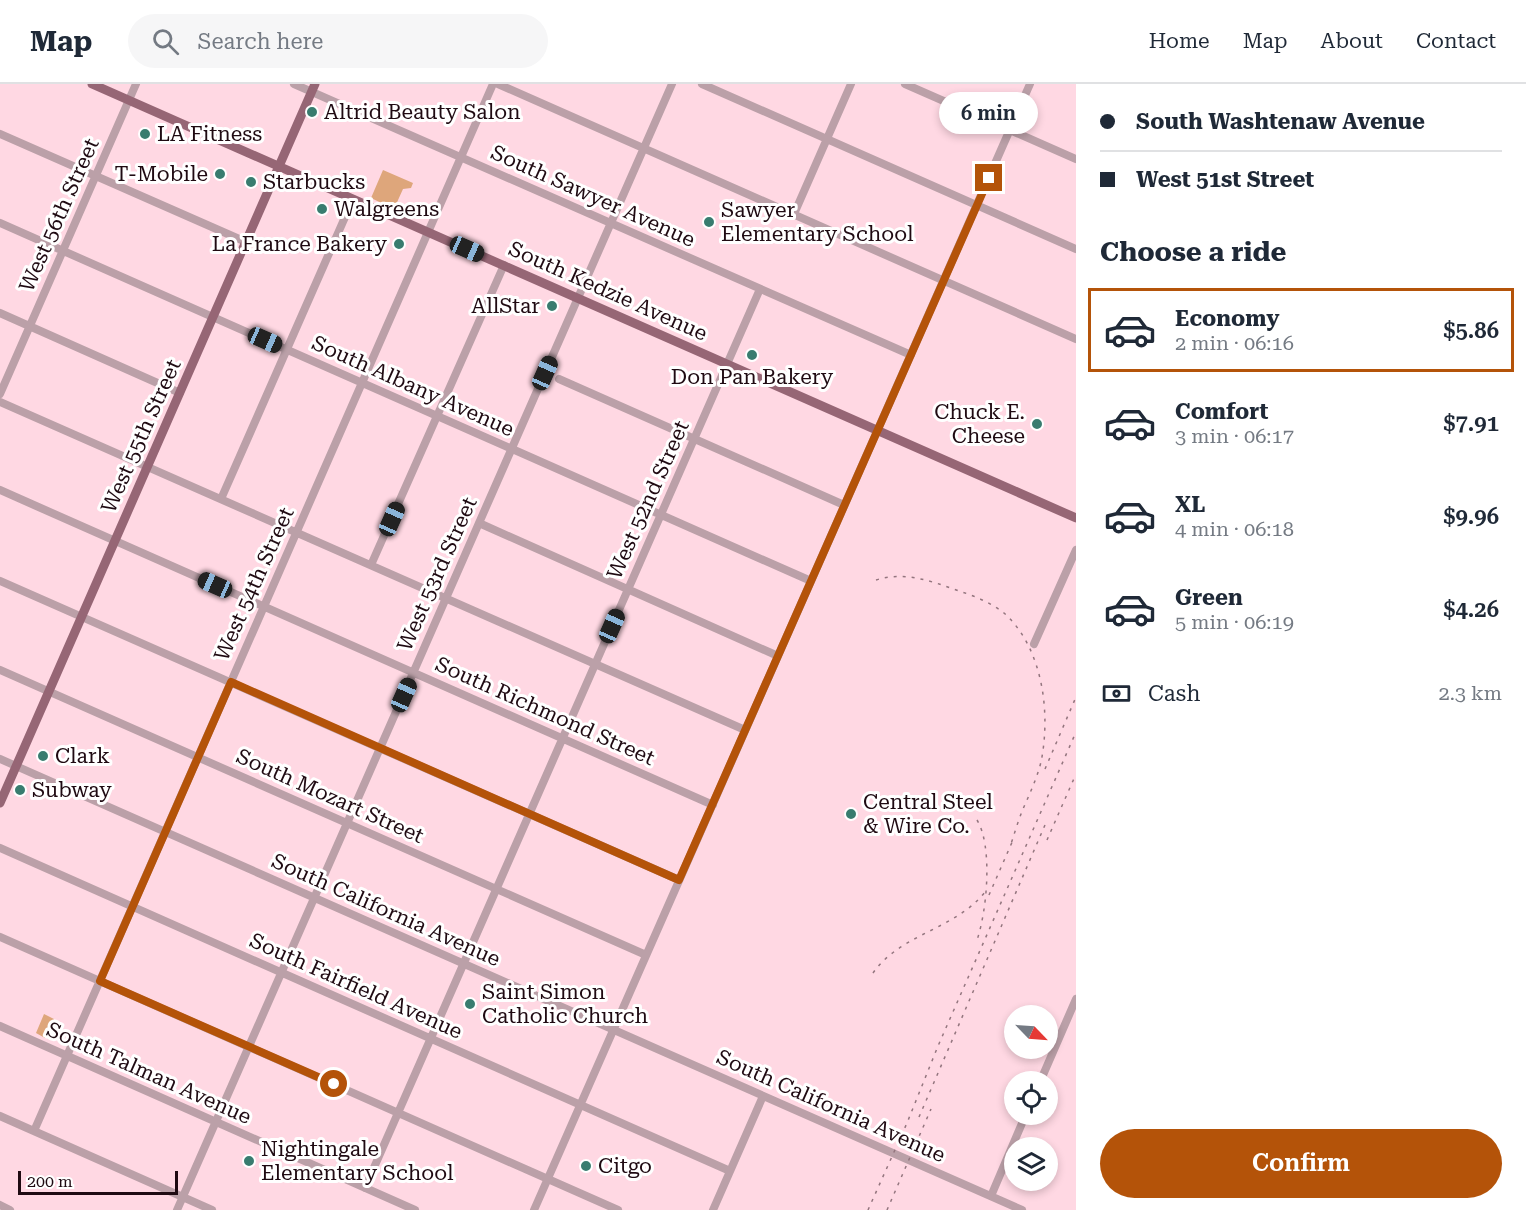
<!DOCTYPE html>
<html lang="en">
<head>
<meta charset="utf-8">
<style>
  body { margin:0; font-family:"Roboto Serif",serif; background:#f6f6f7; color:#1f2937; height:100vh; display:flex; flex-direction:column; font-size:22px; white-space:nowrap }
  * { box-sizing:border-box; margin:0 }
  p { font-size:20px; color:#747a83 }
  .icon { flex:none; width:33px; height:33px; fill:none; stroke:currentColor; stroke-width:2; stroke-linecap:round; stroke-linejoin:round }
  .map { position:relative; flex:1; overflow:hidden }
  .side { display:flex; flex-direction:column; background:#fff; width:450px }
  .side>* { flex:none }
  .banner { display:grid; align-content:center; height:132px; padding:0 24px; background:#fff }
  .needle { width:39px; rotate:115deg }
  .controls { position:absolute; left:1004px; top:921px; display:grid; gap:12px }
  .controls a { display:grid; place-items:center; width:54px; height:54px; border-radius:50%; background:#fff; box-shadow:0 3px 9px #0003; font-size:30px }
  .scale { position:absolute; left:18px; bottom:15px; width:160px; box-sizing:border-box; padding-left:6px; border:3px solid #1f0a12; border-top:0; font-size:16px; line-height:21px; white-space:nowrap; color:#1f0a12; -webkit-text-stroke:4px #fff; paint-order:stroke }
  .end { position:absolute; width:27px; height:27px; margin:-14px; border:8px solid #b45309; background:#fff; box-shadow:0 0 0 3px #fff }
  .from { border-radius:50% }
  .bubble { position:absolute; height:42px; border-radius:21px; background:#fff; box-shadow:0 3px 9px #0003; font-size:20px; font-weight:600; line-height:42px; text-align:center }
  .car { position:absolute; width:18px; height:36px; margin:-18px -9px; border-radius:8px; box-shadow:0 0 4px 2px #0007; background:linear-gradient(#222 24%,#8ab4d8 0 40%,#222 0 76%,#8ab4d8 0 86%,#222 0) }
  .banner b { display:flex; align-items:center; gap:21px; height:57px; font-size:22px }
  .banner b+b { border-top:2px solid #e0e1e3 }
  .banner i { width:15px; height:15px; background:#1f2937 }
  ul { padding:0; list-style:none }
  li { display:flex; align-items:center; gap:18px; height:84px; margin:0 12px 9px; padding:0 12px; border:3px solid transparent; border-radius:0px }
  li div { flex:1 }
  li b { display:block; font-size:22px }
  li em { font-style:normal; font-weight:600 }
  li.selected { border-color:#b45309 }
  li>.icon { width:54px; height:54px; stroke-width:1.5 }
  h2 { padding:0 24px; font-size:27px; line-height:72px }
  .pay { display:flex; align-items:center; gap:15px; height:66px; padding:0 24px; font-size:22px }
  .pay p { margin-inline-start:auto }
  .cta { display:flex; gap:12px; margin-top:auto; padding:12px 24px }
  .cta a { flex:1; height:69px; border-radius:36px; background:#b45309; color:#fff; font-size:24px; font-weight:600; line-height:69px; text-align:center }
  header { display:flex; align-items:center; gap:36px; box-sizing:border-box; height:84px; padding:0 30px; background:#fff; border-bottom:2px solid #e0e1e3 }
  header strong { font-size:28px }
  nav { display:flex; gap:33px; margin-inline-start:auto; font-size:21px }
  .search { width:420px; height:54px; background:#f6f6f7; display:flex; align-items:center; gap:15px; box-sizing:border-box; padding:0 21px; border-radius:33px; color:#747a83; font-size:22px }
  main { display:flex; flex:1; min-height:0 }
  .map>svg:first-child { display:block }
  .green { fill:#dea67b }
  .lines { fill:none; stroke-linecap:round; stroke-linejoin:round }
  .minor { stroke:#bba0a8; stroke-width:8 }
  .major { stroke:#966675; stroke-width:9 }
  .rail { stroke:#93757e; stroke-width:1.5; stroke-dasharray:3 6; stroke-linecap:butt }
  .route { stroke:#b45309; stroke-width:8 }
  .poi-dot { fill:#397c6f; stroke:#fff; stroke-width:2 }
  .labels { text-anchor:middle; dominant-baseline:central; stroke-width:6; stroke-linejoin:round; paint-order:stroke }
  .poi-label { font-size:21px; fill:#1f0a12; stroke:#fff; text-anchor:start }
  .street-label { font-size:21px; fill:#1f0a12; stroke:#fff }
</style>
</head>
<body>
<header>
<strong>Map</strong>
<div class="search"><svg class="icon" aria-label="search" viewBox="0 0 24 24"><circle cx="10" cy="10" r="6"/><path d="M15 15l6 6"/></svg>Search here</div>
<nav><a>Home</a><a>Map</a><a>About</a><a>Contact</a></nav>
</header>
<main>
<div class="map">
<svg width="1076" height="1126" viewBox="0 0 1076 1126">
  <rect width="100%" height="100%" fill="#ffd8e3"/>
  <path class="green" d="M 383,86 L 413,99 L 411,104 L 403,105 L 394,125 L 371,114 Z
    M 44,930 L 54,935 L 45,954 L 36,949 Z"/>
  <g class="lines">
    <path class="minor" d="M 294,0 L 911,271
      M 498,0 L 1076,255
      M 702,0 L 1076,165
      M 905,0 L 1076,75
      M 0,50 L 246,158
      M 794,130 L 851,0
      M 0,139 L 811,497
      M 0,229 L 180,309
      M 559,295 L 844,421
      M 0,310 L 136,0
      M 0,318 L 745,646
      M 0,406 L 713,721
      M 221,415 L 353,115
      M 479,439 L 778,572
      M 371,481 L 504,181
      M 0,497 L 679,796
      M 1034,560 L 1076,466
      M 0,586 L 646,871
      M 0,675 L 1022,1126
      M 0,764 L 730,1087
      M 0,853 L 618,1126
      M 0,942 L 415,1126
      M 1040,998 L 1076,915
      M 0,1032 L 212,1126
      M 34,1047 L 493,0
      M 365,1104 L 760,205
      M 991,1112 L 1026,1030
      M 0,1121 L 10,1126
      M 177,1126 L 672,0
      M 534,1126 L 1030,0
      M 713,1126 L 763,1012"/>
    <path class="major" d="M 92,0 L 1076,434
      M 0,719 L 315,0"/>
    <path class="rail" d="M 876,496 C 905,487 931,497 959,507 C 975,512 991,519 1004,529 C 1043,564 1051,629 1041,678 C 1037,694 1030,709 1023,725 C 1018,737 1014,751 1010,763
      M 1045,685 L 1076,613
      M 977,736 C 993,762 987,827 977,856
      M 1047,756 L 1076,690
      M 989,811 L 1013,756
      M 873,889 C 901,849 955,846 985,808
      M 919,1033 L 1045,741
      M 868,1126 L 907,1039 L 938,962 L 1076,648
      M 887,1126 L 931,1025"/>
  </g>
  <g class="lines">
    <path class="route" d="M 334,1000 L 100,897 L 231,598 L 679,796 L 989,94"/>
  </g>
  <g class="poi-dot">
    <circle cx="312" cy="28" r="6"/>
    <circle cx="145" cy="50" r="6"/>
    <circle cx="220" cy="90" r="6"/>
    <circle cx="251" cy="98" r="6"/>
    <circle cx="322" cy="125" r="6"/>
    <circle cx="709" cy="138" r="6"/>
    <circle cx="399" cy="160" r="6"/>
    <circle cx="552" cy="222" r="6"/>
    <circle cx="752" cy="271" r="6"/>
    <circle cx="1037" cy="340" r="6"/>
    <circle cx="43" cy="672" r="6"/>
    <circle cx="20" cy="706" r="6"/>
    <circle cx="851" cy="730" r="6"/>
    <circle cx="470" cy="920" r="6"/>
    <circle cx="249" cy="1077" r="6"/>
    <circle cx="586" cy="1082" r="6"/>
  </g>
  <g class="labels">
    <g class="poi-label">
      <text x="324" y="28">Altrid Beauty Salon</text>
      <text x="157" y="50">LA Fitness</text>
      <text x="208" y="90" text-anchor="end">T-Mobile</text>
      <text x="263" y="98">Starbucks</text>
      <text x="334" y="125">Walgreens</text>
      <text x="721" y="126">Sawyer<tspan x="721" dy="24">Elementary School</tspan></text>
      <text x="387" y="160" text-anchor="end">La France Bakery</text>
      <text x="540" y="222" text-anchor="end">AllStar</text>
      <text x="752" y="293" text-anchor="middle">Don Pan Bakery</text>
      <text x="1025" y="328" text-anchor="end">Chuck E.<tspan x="1025" dy="24">Cheese</tspan></text>
      <text x="55" y="672">Clark</text>
      <text x="32" y="706">Subway</text>
      <text x="863" y="718">Central Steel<tspan x="863" dy="24">&amp; Wire Co.</tspan></text>
      <text x="482" y="908">Saint Simon<tspan x="482" dy="24">Catholic Church</tspan></text>
      <text x="261" y="1065">Nightingale<tspan x="261" dy="24">Elementary School</tspan></text>
      <text x="598" y="1082">Citgo</text>
    </g>
    <g class="street-label">
      <text transform="translate(593 112) rotate(24)">South Sawyer Avenue</text>
      <text transform="translate(59 131) rotate(-66)">West 56th Street</text>
      <text transform="translate(608 207) rotate(24)">South Kedzie Avenue</text>
      <text transform="translate(413 302) rotate(24)">South Albany Avenue</text>
      <text transform="translate(141 352) rotate(-66)">West 55th Street</text>
      <text transform="translate(648 416) rotate(-66)">West 52nd Street</text>
      <text transform="translate(437 490) rotate(-66)">West 53rd Street</text>
      <text transform="translate(254 500) rotate(-66)">West 54th Street</text>
      <text transform="translate(545 627) rotate(24)">South Richmond Street</text>
      <text transform="translate(330 712) rotate(24)">South Mozart Street</text>
      <text transform="translate(386 826) rotate(24)">South California Avenue</text>
      <text transform="translate(356 902) rotate(24)">South Fairfield Avenue</text>
      <text transform="translate(149 989) rotate(24)">South Talman Avenue</text>
      <text transform="translate(831 1022) rotate(24)">South California Avenue</text>
    </g>
  </g>
</svg>
<div class="controls">
<a><svg class="needle" viewBox="-14 -14 28 28"><path d="M0-13l5 13h-10z" fill="#e53935"/><path d="M0 13l5-13h-10z" fill="#747a83"/></svg></a>
<a><svg class="icon" aria-label="locate" viewBox="0 0 24 24"><circle cx="12" cy="12" r="6"/><path d="M12 2v4M12 18v4M2 12h4M18 12h4"/></svg></a>
<a><svg class="icon" aria-label="layers" viewBox="0 0 24 24"><path d="M12 4l9 5-9 5-9-5zM3 14l9 5 9-5"/></svg></a>
</div>
<div class="scale">200 m</div>
<i class="end from" style="left:334px;top:1000px"></i>
<i class="end" style="left:989px;top:94px"></i>
<div class="bubble" style="left:939px;top:8px;width:99px">6 min</div>
<i class="car" style="left:467px;top:165px;rotate:114deg"></i>
<i class="car" style="left:265px;top:256px;rotate:114deg"></i>
<i class="car" style="left:545px;top:289px;rotate:24deg"></i>
<i class="car" style="left:392px;top:435px;rotate:24deg"></i>
<i class="car" style="left:215px;top:501px;rotate:294deg"></i>
<i class="car" style="left:612px;top:542px;rotate:24deg"></i>
<i class="car" style="left:404px;top:611px;rotate:24deg"></i>
</div>
<section class="side">
<div class="banner">
<b><i class="from"></i>South Washtenaw Avenue</b>
<b><i></i>West 51st Street</b>
</div>
<h2>Choose a ride</h2>
<ul>
<li class="selected"><svg class="icon" aria-label="car" viewBox="0 0 24 24"><path d="M5 17H2v-5l4-1 3-4h7l3 4 3 1v5h-3M9 17h6M6 11h13"/><circle cx="7" cy="17" r="2"/><circle cx="17" cy="17" r="2"/></svg><div><b>Economy</b><p>2 min · 06:16</p></div><em>$5.86</em></li>
<li><svg class="icon" aria-label="car" viewBox="0 0 24 24"><path d="M5 17H2v-5l4-1 3-4h7l3 4 3 1v5h-3M9 17h6M6 11h13"/><circle cx="7" cy="17" r="2"/><circle cx="17" cy="17" r="2"/></svg><div><b>Comfort</b><p>3 min · 06:17</p></div><em>$7.91</em></li>
<li><svg class="icon" aria-label="car" viewBox="0 0 24 24"><path d="M5 17H2v-5l4-1 3-4h7l3 4 3 1v5h-3M9 17h6M6 11h13"/><circle cx="7" cy="17" r="2"/><circle cx="17" cy="17" r="2"/></svg><div><b>XL</b><p>4 min · 06:18</p></div><em>$9.96</em></li>
<li><svg class="icon" aria-label="car" viewBox="0 0 24 24"><path d="M5 17H2v-5l4-1 3-4h7l3 4 3 1v5h-3M9 17h6M6 11h13"/><circle cx="7" cy="17" r="2"/><circle cx="17" cy="17" r="2"/></svg><div><b>Green</b><p>5 min · 06:19</p></div><em>$4.26</em></li>
</ul>
<div class="pay"><svg class="icon" aria-label="cash" viewBox="0 0 24 24"><path d="M3 7h18v10H3z"/><circle cx="12" cy="12" r="2"/></svg>Cash<p>2.3 km</p></div>
<div class="cta"><a>Confirm</a></div>
</section>
</main>
</body>
</html>
